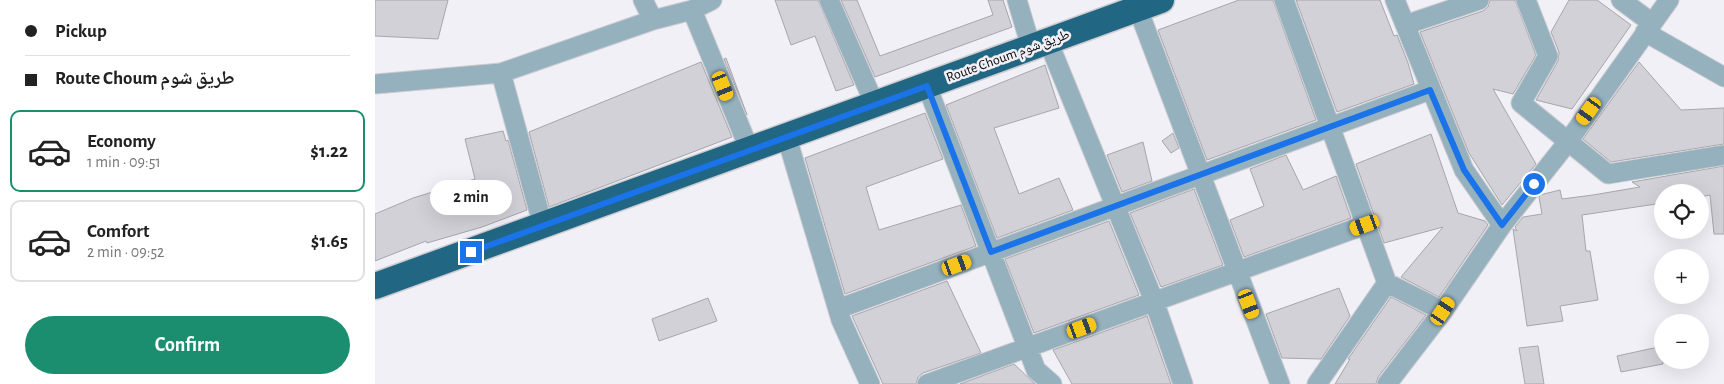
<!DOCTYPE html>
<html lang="en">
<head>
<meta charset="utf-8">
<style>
  body { margin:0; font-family:"Alegreya Sans","Noto Naskh Arabic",sans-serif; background:#f6f6f6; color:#222; height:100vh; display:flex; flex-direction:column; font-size:19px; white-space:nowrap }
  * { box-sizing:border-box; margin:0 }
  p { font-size:16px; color:#767676 }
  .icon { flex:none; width:28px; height:28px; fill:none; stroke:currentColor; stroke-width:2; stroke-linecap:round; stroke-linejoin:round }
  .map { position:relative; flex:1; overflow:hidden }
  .drawer { display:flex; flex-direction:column; background:#fff; width:375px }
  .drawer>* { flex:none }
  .guide { display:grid; align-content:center; height:110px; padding:0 25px; background:#fff }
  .buttons { position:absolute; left:1279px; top:184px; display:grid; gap:10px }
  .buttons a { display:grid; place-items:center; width:55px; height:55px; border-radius:50%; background:#fff; box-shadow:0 5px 20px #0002; font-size:25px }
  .end { position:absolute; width:22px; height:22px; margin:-11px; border:6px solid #1a73e8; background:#fff; box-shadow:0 0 0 2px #fff }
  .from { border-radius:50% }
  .bubble { position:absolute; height:35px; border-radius:18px; background:#fff; box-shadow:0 5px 20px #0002; font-size:16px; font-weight:700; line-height:35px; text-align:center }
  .car { position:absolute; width:15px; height:30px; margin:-15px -8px; border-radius:6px; box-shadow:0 0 4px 1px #0007; background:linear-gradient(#f5c518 24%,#345 0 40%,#f5c518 0 76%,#345 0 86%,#f5c518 0) }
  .guide b { display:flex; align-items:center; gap:18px; height:48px; font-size:19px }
  .guide b+b { border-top:1px solid #e0e0e0 }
  .guide i { width:12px; height:12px; background:#222 }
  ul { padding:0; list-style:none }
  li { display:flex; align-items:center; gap:15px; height:82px; margin:0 10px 8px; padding:0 15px; border:2px solid #e0e0e0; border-radius:10px }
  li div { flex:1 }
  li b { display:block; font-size:19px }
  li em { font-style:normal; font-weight:700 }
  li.selected { border-color:#1b8e70 }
  li>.icon { width:45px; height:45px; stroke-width:1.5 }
  .action { display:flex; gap:10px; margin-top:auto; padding:10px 25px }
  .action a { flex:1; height:58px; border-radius:30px; background:#1b8e70; color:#fff; font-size:20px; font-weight:700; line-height:58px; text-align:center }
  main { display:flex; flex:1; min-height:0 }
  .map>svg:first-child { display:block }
  .building { fill:#d2d1d8; stroke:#a6a6ac }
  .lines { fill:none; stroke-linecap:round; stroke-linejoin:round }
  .minor-casing { stroke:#ccccd1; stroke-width:21 }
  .highway-casing { stroke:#ccccd1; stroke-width:29 }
  .minor { stroke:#95b1be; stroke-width:19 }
  .highway { stroke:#216682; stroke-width:26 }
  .route { stroke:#1a73e8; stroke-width:6 }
  .labels { text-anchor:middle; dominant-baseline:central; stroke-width:5; stroke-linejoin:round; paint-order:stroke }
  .street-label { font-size:14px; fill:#0c0c0e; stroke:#f0f0f6 }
</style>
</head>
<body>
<main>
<section class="drawer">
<div class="guide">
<b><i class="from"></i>Pickup</b>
<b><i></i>Route Choum طريق شوم</b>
</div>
<ul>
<li class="selected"><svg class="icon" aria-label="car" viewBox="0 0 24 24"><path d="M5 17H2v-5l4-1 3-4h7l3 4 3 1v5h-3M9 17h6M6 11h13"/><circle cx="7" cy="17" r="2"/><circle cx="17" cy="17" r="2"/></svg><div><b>Economy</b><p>1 min · 09:51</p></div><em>$1.22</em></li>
<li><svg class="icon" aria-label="car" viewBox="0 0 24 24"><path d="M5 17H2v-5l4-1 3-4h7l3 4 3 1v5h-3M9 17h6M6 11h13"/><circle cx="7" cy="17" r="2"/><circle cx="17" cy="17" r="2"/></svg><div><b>Comfort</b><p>2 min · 09:52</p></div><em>$1.65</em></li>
</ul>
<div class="action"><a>Confirm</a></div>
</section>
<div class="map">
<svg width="1349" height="384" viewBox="0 0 1349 384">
  <rect width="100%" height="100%" fill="#f0f0f6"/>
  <path class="building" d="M 0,0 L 73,0 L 63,39 L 0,36 Z
    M 400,0 L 443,0 L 479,85 L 461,91 L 440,36 L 416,45 Z
    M 466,0 L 482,0 L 505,56 L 618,15 L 613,0 L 628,0 L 637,27 L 500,77 Z
    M 864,0 L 898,0 L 941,120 L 832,160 L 783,30 Z
    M 921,0 L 1005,0 L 1019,36 L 1022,35 L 1033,63 L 1039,84 L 962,112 Z
    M 1115,0 L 1140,0 L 1161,55 L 1138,94 L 1118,89 L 1161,164 L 1127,205 L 1094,153 L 1045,32 L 1108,11 L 1113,7 Z
    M 1194,0 L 1222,0 L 1256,25 L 1197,109 L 1161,100 L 1183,61 L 1184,52 L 1176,32 Z
    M 351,58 L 372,115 L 349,59 Z
    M 326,62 L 357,137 L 174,207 L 154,132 Z
    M 1264,62 L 1306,110 L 1349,108 L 1349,144 L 1236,162 L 1208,139 Z
    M 670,65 L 684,108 L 619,128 L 644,194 L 684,178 L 698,210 L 622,238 L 571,105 Z
    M 550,113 L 568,159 L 491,187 L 504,230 L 586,205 L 601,246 L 470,294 L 430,158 Z
    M 128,131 L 131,141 L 133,140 L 152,210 L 107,227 L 52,243 L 51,241 L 0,261 L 0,214 L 38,198 L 100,179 L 90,139 Z
    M 798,133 L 804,148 L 796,153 L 787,141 Z
    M 1056,134 L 1083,213 L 1110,221 L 1113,225 L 1064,297 L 1026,277 L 1068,227 L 1009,243 L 981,164 Z
    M 768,142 L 777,181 L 747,192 L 732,155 Z
    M 911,155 L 928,190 L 961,176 L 976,218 L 869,257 L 855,220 L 889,206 L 875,169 Z
    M 1349,166 L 1349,234 L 1339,234 L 1335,195 L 1325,197 L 1325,192 L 1288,192 L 1288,203 L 1207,215 L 1211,251 L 1215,251 L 1223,300 L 1185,306 L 1188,321 L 1152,326 L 1138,229 L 1142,231 L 1140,227 L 1148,217 L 1167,214 L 1164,197 L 1165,195 L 1185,190 L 1187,199 L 1218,195 L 1265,187 L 1257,182 Z
    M 819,189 L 848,265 L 786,287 L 755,213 Z
    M 734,221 L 764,295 L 659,333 L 630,259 Z
    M 572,281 L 606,353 L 548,373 L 543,377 L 541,384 L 508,384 L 477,316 Z
    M 964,288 L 975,316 L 946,359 L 907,358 L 891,314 Z
    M 1016,297 L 1051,315 L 1003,377 L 1001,384 L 960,384 L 975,359 L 973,359 Z
    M 333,298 L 342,321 L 284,341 L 277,319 Z
    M 772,316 L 796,384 L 697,384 L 678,350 Z
    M 1163,346 L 1169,384 L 1150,384 L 1144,348 Z
    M 1288,346 L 1288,364 L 1246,372 L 1242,356 Z
    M 639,364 L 660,384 L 585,384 Z"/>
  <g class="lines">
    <g class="minor-casing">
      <path id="minor" d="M 268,0 L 278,20
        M 337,0 L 317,10 L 375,151
        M 454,0 L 500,105
        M 642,0 L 656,47
        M 909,0 L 1012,283 L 1068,311
        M 1020,0 L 1089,170 L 1127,225
        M 1151,0 L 1173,56 L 1146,103 L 1233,174 L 1349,155
        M 1246,0 L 1277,23
        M 763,9 L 905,384
        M 1030,25 L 1104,0
        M 1270,32 L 1349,77
        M 673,41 L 779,301 L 808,384
        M 0,84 L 126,73
        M 552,86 L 661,370 L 677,384
        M 412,138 L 466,320 L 495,384
        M 168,226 L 126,73 L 278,20 L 317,10
        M 463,309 L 1055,90
        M 552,384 L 990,225
        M 942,384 L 1012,283
        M 1012,384 L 1068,311 L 1127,225 L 1192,143 L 1294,0"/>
    </g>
    <g class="highway-casing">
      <path id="highway" d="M 0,286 L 786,0"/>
    </g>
    <use href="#minor" class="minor"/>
    <use href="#highway" class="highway"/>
  </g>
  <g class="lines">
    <path class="route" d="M 96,252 L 552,86 L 616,252 L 1055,90 L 1089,170 L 1127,225 L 1159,184"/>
  </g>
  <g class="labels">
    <g class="street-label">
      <text transform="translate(633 56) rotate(-20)">Route Choum طريق شوم</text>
    </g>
  </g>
</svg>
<div class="buttons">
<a><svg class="icon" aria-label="locate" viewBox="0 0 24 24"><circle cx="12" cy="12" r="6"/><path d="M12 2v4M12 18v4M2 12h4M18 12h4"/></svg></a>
<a>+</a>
<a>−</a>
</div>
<i class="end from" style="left:1159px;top:184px"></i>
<i class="end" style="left:96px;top:252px"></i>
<div class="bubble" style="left:55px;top:180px;width:82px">2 min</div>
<i class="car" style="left:348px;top:86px;rotate:158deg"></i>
<i class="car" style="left:1214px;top:111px;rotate:216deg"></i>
<i class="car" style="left:990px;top:225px;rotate:250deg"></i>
<i class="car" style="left:582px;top:265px;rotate:70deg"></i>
<i class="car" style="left:874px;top:304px;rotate:159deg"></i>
<i class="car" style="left:1068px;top:311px;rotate:34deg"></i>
<i class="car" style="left:707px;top:328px;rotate:70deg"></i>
</div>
</main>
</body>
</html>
